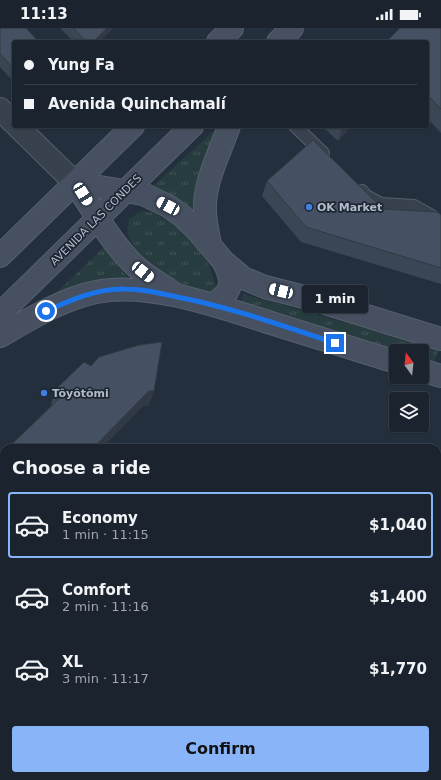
<!DOCTYPE html>
<html lang="en">
<head>
<meta charset="utf-8">
<style>
  body { margin:0; font-family:"DejaVu Sans",sans-serif; background:#242b36; color:#f1f3f6; height:100vh; display:flex; flex-direction:column; font-size:15px; white-space:nowrap }
  * { box-sizing:border-box; margin:0 }
  p { font-size:13px; color:#a0a4aa }
  .icon { flex:none; width:22px; height:22px; fill:none; stroke:currentColor; stroke-width:2; stroke-linecap:round; stroke-linejoin:round }
  .map { position:relative; flex:1; overflow:hidden }
  .drawer { position:absolute; left:0px; top:416px; width:441px; height:336px; display:flex; flex-direction:column; background:#1b232e; border-radius:12px 12px 0 0; box-shadow:0 1px 3px #0004,0 0 0 1px #39404a }
  .drawer>* { flex:none }
  .banner { position:absolute; left:12px; top:12px; width:417px; height:88px; border-radius:4px; box-shadow:0 1px 3px #0004,0 0 0 1px #39404a; display:grid; align-content:center; height:88px; padding:0 12px; background:#1b232e }
  .needle { width:26px; rotate:345deg }
  .tools { position:absolute; left:389px; top:316px; display:grid; gap:8px }
  .tools a { display:grid; place-items:center; width:40px; height:40px; border-radius:4px; background:#1b232e; box-shadow:0 1px 3px #0004,0 0 0 1px #39404a; font-size:20px }
  .end { position:absolute; width:18px; height:18px; margin:-9px; border:5px solid #1a73e8; background:#fff; box-shadow:0 0 0 2px #fff }
  .from { border-radius:50% }
  .bubble { position:absolute; height:28px; border-radius:4px; background:#1b232e; box-shadow:0 1px 3px #0004,0 0 0 1px #39404a; font-size:13px; font-weight:800; line-height:28px; text-align:center }
  .car { position:absolute; width:12px; height:24px; margin:-12px -6px; border-radius:5px; box-shadow:0 0 3px 1px #0007; background:linear-gradient(#fff 24%,#345 0 40%,#fff 0 76%,#345 0 86%,#fff 0) }
  .banner b { display:flex; align-items:center; gap:14px; height:38px; font-size:15px }
  .banner b+b { border-top:1px solid #39404a }
  .banner i { width:10px; height:10px; background:#f1f3f6 }
  ul { padding:0; list-style:none }
  li { display:flex; align-items:center; gap:12px; height:66px; margin:0 8px 6px; padding:0 4px; border:2px solid transparent; border-radius:4px }
  li div { flex:1 }
  li b { display:block; font-size:15px }
  li em { font-style:normal; font-weight:800 }
  li.selected { border-color:#8ab4f8 }
  li>.icon { width:36px; height:36px; stroke-width:1.5 }
  h2 { padding:0 12px; font-size:18px; line-height:48px }
  .primary-button { display:flex; gap:8px; margin-top:auto; padding:8px 12px }
  .primary-button a { flex:1; height:46px; border-radius:4px; background:#8ab4f8; color:#111; font-size:16px; font-weight:800; line-height:46px; text-align:center }
  .status { display:flex; justify-content:space-between; align-items:center; height:28px; padding:0 20px; background:#1b232e; direction:ltr }
  .status svg { height:11px; fill:currentColor }
  .map>svg:first-child { display:block }
  .grass { fill:url(#grass-tufts) }
  .lines { fill:none; stroke-linecap:round; stroke-linejoin:round }
  .lane-casing { stroke:#565f6c; stroke-width:14 }
  .street-casing { stroke:#565f6c; stroke-width:24 }
  .secondary-casing { stroke:#565f6c; stroke-width:24 }
  .lane { stroke:#38414e; stroke-width:12 }
  .street { stroke:#38414e; stroke-width:22 }
  .secondary { stroke:#465061; stroke-width:22 }
  .wall { fill:#3b4654 }
  .shaded-wall { fill:#303945 }
  .building { fill:#455162; stroke:#303945 }
  .route { stroke:#1a73e8; stroke-width:5 }
  .shop-dot { fill:#3f7fe0; stroke:#1d2633; stroke-width:1.5 }
  .labels { text-anchor:middle; dominant-baseline:central; stroke-width:3.5; stroke-linejoin:round; paint-order:stroke }
  .poi-label { font-size:11px; font-weight:bold; fill:#b4bcc9; stroke:#1d2633; text-anchor:start }
  .street-label { font-size:11px; fill:#b4bcc9; stroke:#1d2633 }
</style>
</head>
<body>
<div class="status"><b>11:13</b><svg viewBox="0 0 49 12"><path d="M0 12V9h3v3zM5 12V6h3v6zM10 12V3h3v9zM15 12V0h3v12zM26 1h20v11H26zM47 4h2v5h-2z"/></svg></div>
<div class="map">
<svg width="441" height="752" viewBox="0 0 441 752">
  <defs>
    <pattern id="grass-tufts" width="24" height="20" patternUnits="userSpaceOnUse"><rect width="24" height="20" fill="#263c3f"/><path d="M3 7l-1-3M5 7V3M7 7l1-3M15 17l-1-3M17 17v-4M19 17l1-3" fill="none" stroke="#435659"/></pattern>
  </defs>
  <rect width="100%" height="100%" fill="#242f3e"/>
  <path class="grass" d="M 218,99 L 197,153 L 197,185 L 172,167 L 153,158 Z
    M 141,183 L 155,185 L 175,198 L 187,207 L 208,235 L 217,261 L 215,267 L 176,256 L 144,232 L 130,212 L 127,202 L 129,191 Z
    M 107,216 L 120,241 L 132,254 L 52,269 Z
    M 243,266 L 439,321 L 434,334 L 422,331 L 422,323 L 396,323 L 240,277 Z"/>
  <g class="lines">
    <g class="lane-casing">
      <path id="lane" d="M 295,98 L 323,125
        M 362,163 L 366,168 L 381,176 L 414,178 L 432,188 L 441,198"/>
    </g>
    <g class="street-casing">
      <path id="street" d="M 0,81 L 14,95
        M 17,98 L 75,155
        M 437,704 L 441,701
        M 353,748 L 357,752
        M 377,752 L 382,748"/>
    </g>
    <g class="secondary-casing">
      <path id="secondary" d="M 218,14 L 232,0
        M 278,14 L 292,0
        M 75,155 L 143,166 L 168,178 L 182,188 L 197,202 L 223,233 L 243,250 L 265,259 L 312,271 L 441,311
        M 75,155 C 93,182 109,211 132,235 C 144,247 159,255 172,264
        M 210,216 C 208,205 205,194 205,182 C 204,153 220,125 229,98
        M 0,228 L 133,98
        M 213,276 C 233,264 234,254 223,233
        M 0,286 L 192,98
        M 0,308 C 30,291 62,271 96,264 C 149,253 220,279 271,295 C 313,308 354,321 396,334
        M 422,342 L 441,348"/>
    </g>
    <use href="#lane" class="lane"/>
    <use href="#street" class="street"/>
    <use href="#secondary" class="secondary"/>
  </g>
  <path class="wall" d="M 0,0 L 14,14 L 14,54 L 0,39 Z
    M 61,0 L 113,0 L 99,14 L 74,14 L 61,1 Z
    M 441,0 L 441,105 L 427,90 L 427,14 Z
    M 322,98 L 352,98 L 338,113 Z
    M 267,153 L 383,181 L 441,187 L 441,256 L 301,214 L 262,168 Z
    M 91,338 L 149,378 L 143,378 L 102,420 L 8,420 L 52,377 L 51,376 L 56,361 Z
    M 4,424 L 4,502 L 0,498 L 0,427 Z"/>
  <path class="shaded-wall" d="M 107,0 L 113,0 L 99,14 L 93,14 Z
    M 343,98 L 352,98 L 338,113 Z
    M 149,363 L 154,363 L 149,378 L 143,378 L 102,420 L 93,420 Z"/>
  <path class="building" d="M 0,0 L 26,0 L 39,14 L 14,14 L 14,41 L 0,26 Z
    M 73,0 L 107,0 L 93,14 L 87,14 Z
    M 400,0 L 441,0 L 441,81 L 427,66 L 427,14 L 386,14 Z
    M 313,112 L 383,181 L 437,184 L 441,187 L 441,240 L 306,199 L 267,153 Z
    M 162,314 L 154,363 L 149,363 L 93,420 L 8,420 L 63,367 L 56,361 L 84,334 L 91,338 L 99,329 L 139,317 Z
    M 4,424 L 4,481 L 0,477 L 0,427 Z"/>
  <g class="lines">
    <path class="route" d="M 46,283 C 71,272 98,260 125,261 C 143,261 160,265 177,269 C 230,279 283,298 335,315"/>
  </g>
  <g class="shop-dot">
    <circle cx="309" cy="179" r="4"/>
    <circle cx="44" cy="365" r="4"/>
  </g>
  <g class="labels">
    <g class="poi-label">
      <text x="317" y="179">OK Market</text>
      <text x="52" y="365">Tôyôtômi</text>
    </g>
    <g class="street-label">
      <text transform="translate(96 192) rotate(-45)">AVENIDA LAS CONDES</text>
    </g>
  </g>
</svg>
<div class="tools">
<a><svg class="needle" viewBox="-14 -14 28 28"><path d="M0-13l5 13h-10z" fill="#e53935"/><path d="M0 13l5-13h-10z" fill="#a0a4aa"/></svg></a>
<a><svg class="icon" aria-label="layers" viewBox="0 0 24 24"><path d="M12 4l9 5-9 5-9-5zM3 14l9 5 9-5"/></svg></a>
</div>
<i class="end from" style="left:46px;top:283px"></i>
<i class="end" style="left:335px;top:315px"></i>
<div class="bubble" style="left:302px;top:257px;width:66px">1 min</div>
<i class="car" style="left:83px;top:166px;rotate:148deg"></i>
<i class="car" style="left:168px;top:178px;rotate:298deg"></i>
<i class="car" style="left:143px;top:244px;rotate:129deg"></i>
<i class="car" style="left:281px;top:263px;rotate:284deg"></i>
<div class="banner">
<b><i class="from"></i>Yung Fa</b>
<b><i></i>Avenida Quinchamalí</b>
</div>
<section class="drawer">
<h2>Choose a ride</h2>
<ul>
<li class="selected"><svg class="icon" aria-label="car" viewBox="0 0 24 24"><path d="M5 17H2v-5l4-1 3-4h7l3 4 3 1v5h-3M9 17h6M6 11h13"/><circle cx="7" cy="17" r="2"/><circle cx="17" cy="17" r="2"/></svg><div><b>Economy</b><p>1 min · 11:15</p></div><em>$1,040</em></li>
<li><svg class="icon" aria-label="car" viewBox="0 0 24 24"><path d="M5 17H2v-5l4-1 3-4h7l3 4 3 1v5h-3M9 17h6M6 11h13"/><circle cx="7" cy="17" r="2"/><circle cx="17" cy="17" r="2"/></svg><div><b>Comfort</b><p>2 min · 11:16</p></div><em>$1,400</em></li>
<li><svg class="icon" aria-label="car" viewBox="0 0 24 24"><path d="M5 17H2v-5l4-1 3-4h7l3 4 3 1v5h-3M9 17h6M6 11h13"/><circle cx="7" cy="17" r="2"/><circle cx="17" cy="17" r="2"/></svg><div><b>XL</b><p>3 min · 11:17</p></div><em>$1,770</em></li>
</ul>
<div class="primary-button"><a>Confirm</a></div>
</section>
</div>
</body>
</html>
